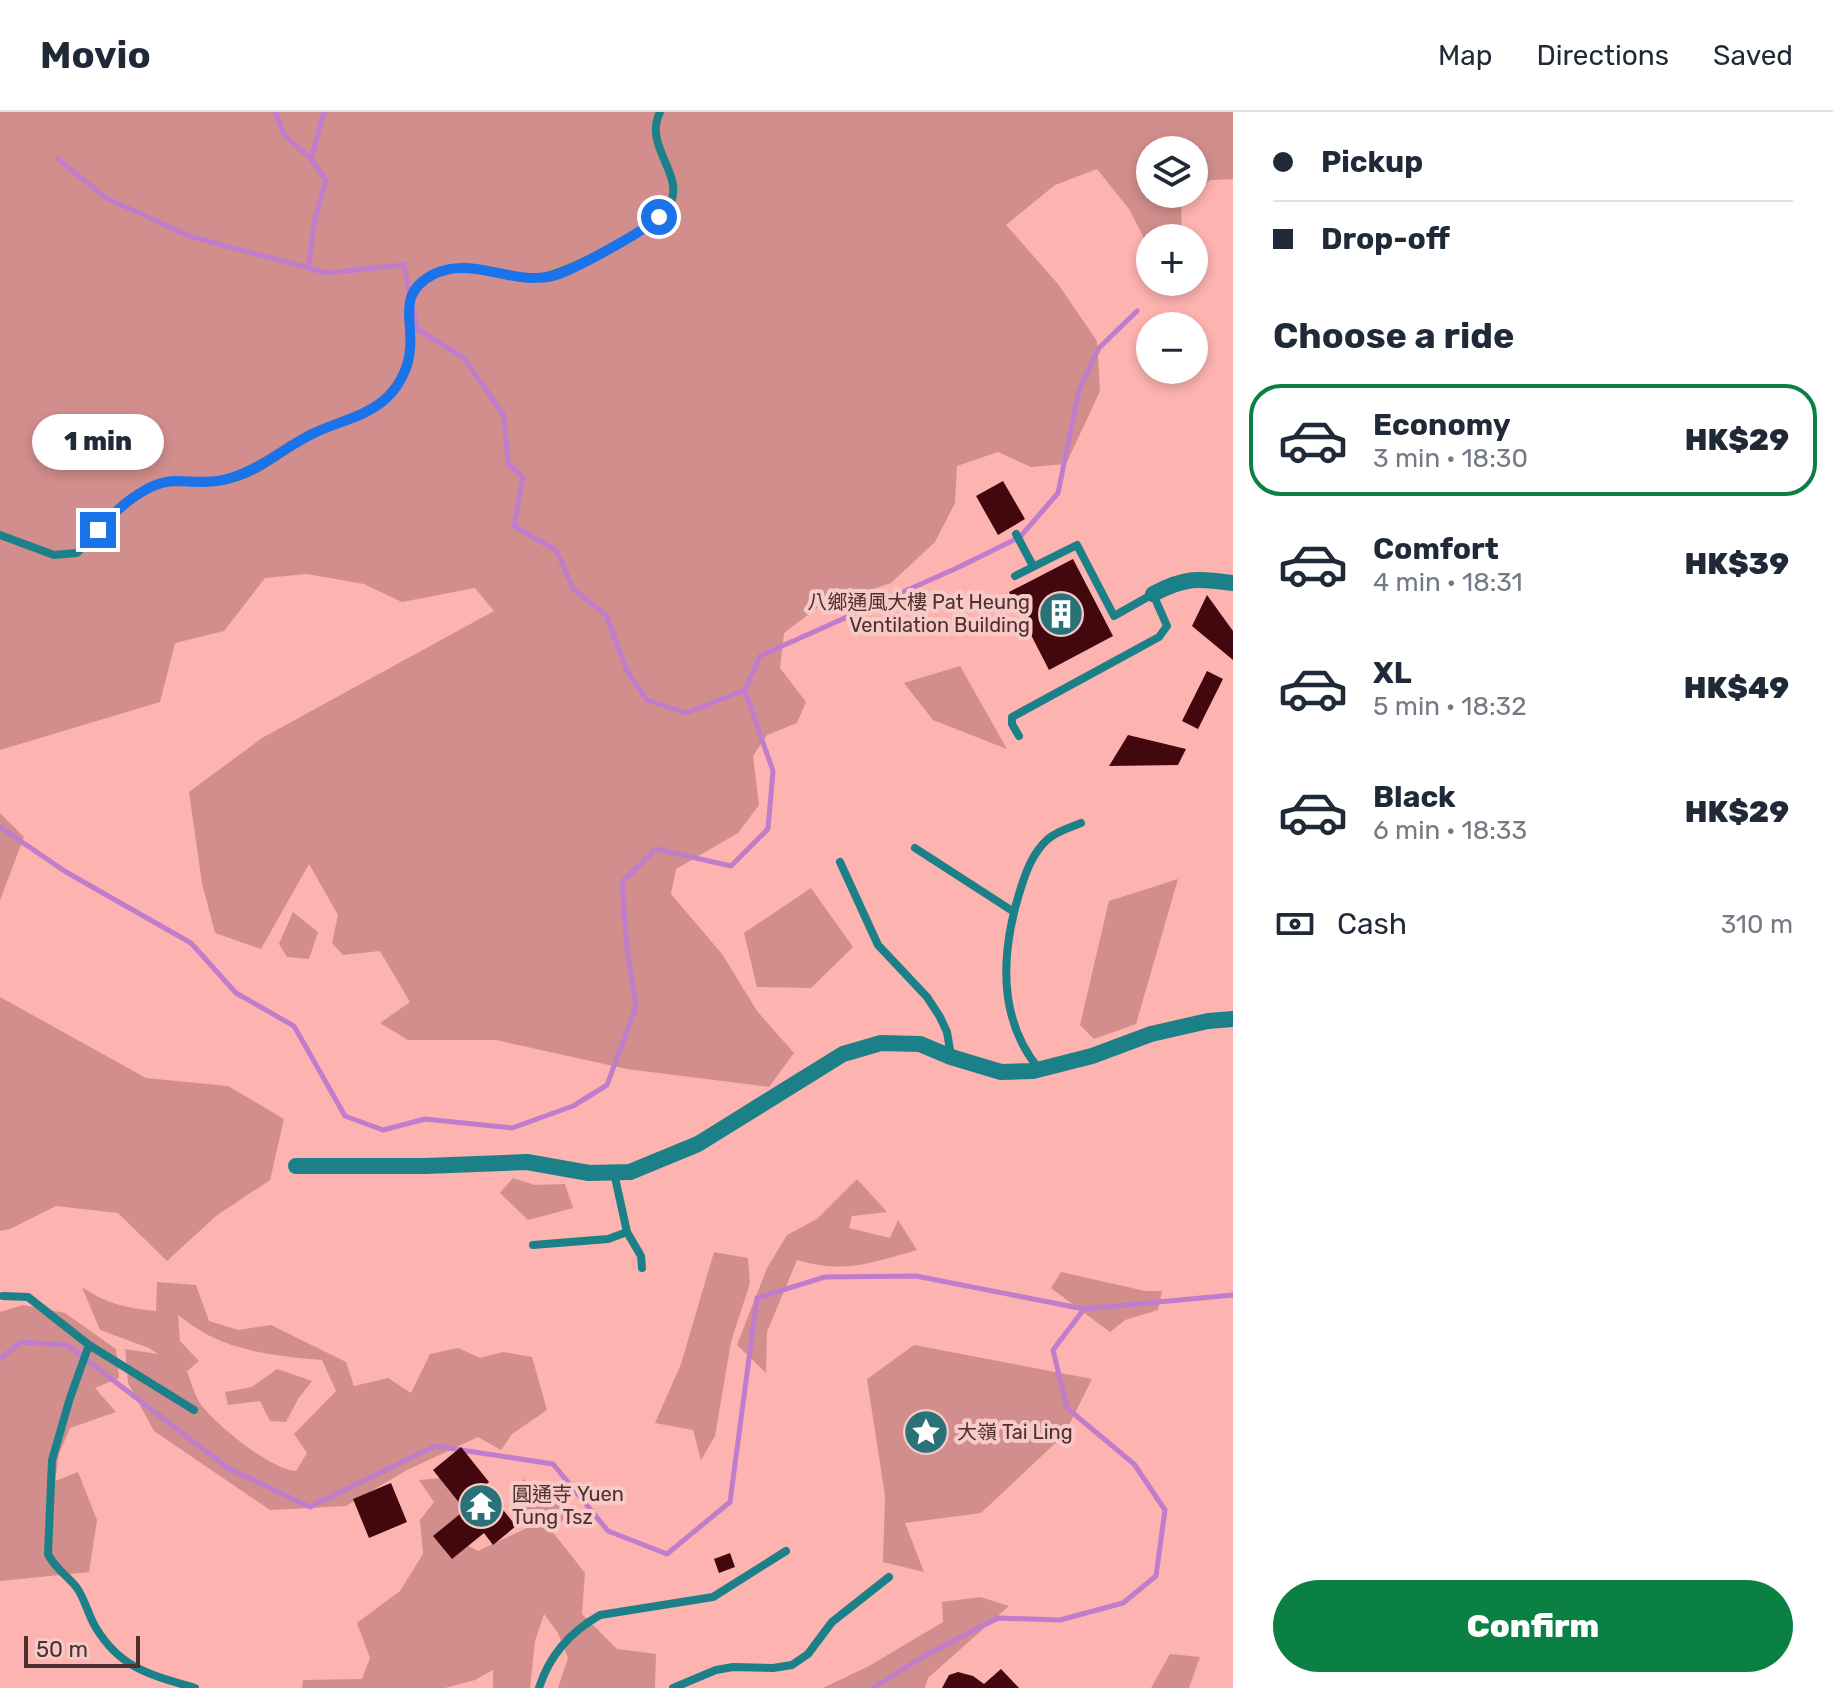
<!DOCTYPE html>
<html lang="en">
<head>
<meta charset="utf-8">
<style>
  body { margin:0; font-family:Rubik,"Noto Sans TC",sans-serif; background:#f2f2f3; color:#1f2937; height:100vh; display:flex; flex-direction:column; font-size:30px; white-space:nowrap }
  * { box-sizing:border-box; margin:0 }
  p { font-size:26px; color:#747a83 }
  .icon { flex:none; width:44px; height:44px; fill:none; stroke:currentColor; stroke-width:2; stroke-linecap:round; stroke-linejoin:round }
  .map { position:relative; flex:1; overflow:hidden }
  .sheet { display:flex; flex-direction:column; background:#fff; width:600px }
  .sheet>* { flex:none }
  .guide { display:grid; align-content:center; height:176px; padding:0 40px; background:#fff }
  .controls { position:absolute; left:1136px; top:24px; display:grid; gap:16px }
  .controls a { display:grid; place-items:center; width:72px; height:72px; border-radius:50%; background:#fff; box-shadow:0 4px 12px #0003; font-size:40px }
  .scale { position:absolute; left:24px; bottom:20px; width:116px; box-sizing:border-box; padding-left:8px; border:4px solid #4c2f2e; border-top:0; font-size:22px; line-height:28px; white-space:nowrap; color:#4c2f2e; -webkit-text-stroke:6px #f7c9c7; paint-order:stroke }
  .end { position:absolute; width:36px; height:36px; margin:-18px; border:10px solid #1a73e8; background:#fff; box-shadow:0 0 0 4px #fff }
  .from { border-radius:50% }
  .bubble { position:absolute; height:56px; border-radius:28px; background:#fff; box-shadow:0 4px 12px #0003; font-size:26px; font-weight:800; line-height:56px; text-align:center }
  .guide b { display:flex; align-items:center; gap:28px; height:76px; font-size:30px }
  .guide b+b { border-top:2px solid #e0e1e3 }
  .guide i { width:20px; height:20px; background:#1f2937 }
  ul { padding:0; list-style:none }
  li { display:flex; align-items:center; gap:24px; height:112px; margin:0 16px 12px; padding:0 24px; border:4px solid transparent; border-radius:32px }
  li div { flex:1 }
  li b { display:block; font-size:30px }
  li em { font-style:normal; font-weight:800 }
  li.active { border-color:#0b8043 }
  li>.icon { width:72px; height:72px; stroke-width:1.5 }
  h2 { padding:0 40px; font-size:36px; line-height:96px }
  .pay { display:flex; align-items:center; gap:20px; height:88px; padding:0 40px; font-size:30px }
  .pay p { margin-inline-start:auto }
  .cta { display:flex; gap:16px; margin-top:auto; padding:16px 40px }
  .cta a { flex:1; height:92px; border-radius:48px; background:#0b8043; color:#fff; font-size:32px; font-weight:800; line-height:92px; text-align:center }
  header { display:flex; align-items:center; gap:48px; box-sizing:border-box; height:112px; padding:0 40px; background:#fff; border-bottom:2px solid #e0e1e3 }
  header strong { font-size:38px }
  nav { display:flex; gap:44px; margin-inline-start:auto; font-size:28px }
  main { display:flex; flex:1; min-height:0 }
  .map>svg:first-child { display:block }
  .green { fill:#d18e8c; fill-rule:evenodd }
  .lines { fill:none; stroke-linecap:round; stroke-linejoin:round }
  .stream { stroke:#c07dcb; stroke-width:5 }
  .building { fill:#42080d }
  .lane { stroke:#1b8087; stroke-width:8 }
  .street { stroke:#1b8087; stroke-width:16 }
  .route { stroke:#1a73e8; stroke-width:10 }
  .labels { text-anchor:middle; dominant-baseline:central; stroke-width:8; stroke-linejoin:round; paint-order:stroke }
  .poi-label { font-size:20px; fill:#4c2f2e; stroke:#f7c9c7; text-anchor:start }
</style>
</head>
<body>
<header>
<strong>Movio</strong>
<nav><a>Map</a><a>Directions</a><a>Saved</a></nav>
</header>
<main>
<div class="map">
<svg width="1233" height="1576" viewBox="0 0 1233 1576">
  <rect width="100%" height="100%" fill="#fdb3b0"/>
  <path class="green" d="M 0,0 L 1233,0 L 1233,67 L 1211,68 L 1194,79 L 1194,38 L 1150,38 L 1150,82 L 1188,82 L 1181,86 L 1182,126 L 1150,126 L 1150,138 L 1129,97 L 1097,57 L 1055,73 L 1006,113 L 1058,172 L 1097,229 L 1100,279 L 1066,352 L 1031,355 L 998,340 L 957,354 L 955,391 L 935,430 L 891,471 L 817,496 L 784,521 L 780,556 L 806,590 L 797,611 L 767,623 L 753,644 L 759,693 L 738,721 L 676,757 L 671,782 L 722,842 L 757,899 L 794,941 L 769,975 L 627,957 L 496,928 L 408,928 L 380,911 L 410,890 L 380,839 L 343,843 L 332,831 L 338,803 L 309,752 L 261,837 L 215,821 L 202,771 L 189,680 L 262,626 L 494,499 L 475,476 L 402,490 L 364,472 L 307,462 L 265,466 L 224,519 L 175,531 L 160,590 L 0,638 Z
    M 960,554 L 1007,637 L 933,608 L 904,571 Z
    M 0,701 L 24,725 L 0,788 Z
    M 1178,767 L 1136,912 L 1094,927 L 1080,913 L 1109,789 Z
    M 811,776 L 853,835 L 811,876 L 757,875 L 744,821 Z
    M 293,800 L 318,820 L 309,847 L 287,845 L 279,832 Z
    M 0,885 L 146,966 L 228,974 L 284,1007 L 270,1068 L 216,1104 L 167,1149 L 118,1101 L 56,1094 L 10,1117 L 0,1119 Z
    M 513,1066 L 535,1073 L 565,1072 L 573,1096 L 528,1108 L 500,1081 Z
    M 857,1067 L 887,1100 L 852,1104 L 849,1116 L 890,1126 L 898,1108 L 917,1138 C 871,1151 845,1162 797,1148 L 767,1220 L 766,1261 L 737,1233 L 767,1156 L 787,1123 L 817,1107 Z
    M 714,1140 L 748,1146 L 750,1171 L 731,1230 L 715,1324 L 701,1348 L 693,1318 L 655,1311 L 681,1252 Z
    M 1061,1160 L 1145,1179 L 1162,1179 L 1158,1198 L 1125,1208 L 1110,1220 L 1051,1176 Z
    M 157,1170 L 196,1173 L 209,1209 L 238,1218 L 271,1213 L 346,1250 L 354,1274 L 388,1266 L 411,1281 L 430,1242 L 458,1236 L 480,1246 L 503,1240 L 532,1245 L 547,1298 L 512,1322 L 501,1338 L 478,1325 L 407,1358 L 346,1394 L 270,1398 L 154,1319 L 128,1271 L 125,1237 L 158,1242 L 149,1236 L 100,1218 L 82,1175 C 106,1192 127,1196 156,1199 ZM 178,1203 C 188,1210 199,1219 210,1224 C 244,1241 285,1245 322,1248 L 336,1279 L 294,1322 L 307,1341 L 296,1359 C 271,1358 218,1314 202,1294 C 195,1285 191,1270 187,1259 L 199,1249 L 180,1229 Z
    M 23,1193 L 65,1201 L 116,1237 L 119,1266 L 95,1276 L 116,1300 L 70,1316 L 59,1342 L 55,1369 L 78,1360 L 97,1408 L 89,1460 L 0,1469 L 0,1200 Z
    M 914,1233 L 1092,1267 L 1064,1323 L 981,1401 L 905,1411 L 924,1460 L 883,1450 L 885,1384 L 867,1267 Z
    M 277,1257 L 312,1269 L 298,1287 L 286,1310 L 270,1309 L 260,1289 L 228,1293 L 225,1280 L 252,1275 Z
    M 453,1365 L 493,1408 L 459,1429 L 478,1439 L 529,1415 L 517,1375 L 523,1367 L 563,1391 L 563,1408 L 551,1418 L 585,1461 L 582,1502 L 617,1537 L 656,1542 L 655,1576 L 558,1576 L 568,1546 L 558,1521 L 544,1502 L 535,1529 L 530,1576 L 493,1576 L 493,1558 L 475,1568 L 445,1576 L 302,1576 L 303,1568 L 362,1567 L 370,1546 L 357,1511 L 400,1479 L 423,1442 L 420,1408 L 434,1390 L 419,1368 Z
    M 980,1485 L 1009,1494 L 928,1566 L 925,1576 L 823,1576 L 869,1554 L 943,1510 L 942,1490 Z
    M 1170,1542 L 1200,1545 L 1189,1576 L 1151,1576 Z"/>
  <g class="lines">
    <path class="stream" d="M 275,0 L 284,23 L 311,47 L 326,68 L 315,107 L 308,156
      M 58,47 L 106,86 L 189,124 L 327,161 L 404,153 L 417,217 L 464,246 L 504,304 L 508,352 L 523,365 L 514,414 L 557,439 L 573,477 L 606,503 L 627,559 L 647,588 L 686,601 L 745,578 L 760,544 L 959,455 L 1020,425 L 1058,381 L 1079,278 L 1099,236 L 1137,199
      M 311,47 L 324,0
      M 0,715 L 66,760 L 191,831 L 236,881 L 294,914 L 345,1004 L 383,1018 L 425,1007 L 512,1016 L 573,994 L 607,973 L 636,895 L 627,837 L 622,770 L 656,737 L 731,754 L 768,717 L 773,659 L 745,579
      M 0,1247 L 21,1230 L 67,1233 L 228,1356 L 310,1395 L 435,1334 L 553,1352 L 608,1419 L 667,1442 L 730,1390 L 757,1186 L 825,1165 L 916,1164 L 1084,1197
      M 873,1576 L 924,1544 L 998,1506 L 1060,1508 L 1123,1491 L 1156,1464 L 1165,1398 L 1134,1352 L 1067,1296 L 1053,1238 L 1084,1197 L 1233,1183"/>
  </g>
  <path class="building" d="M 1003,369 L 1025,407 L 998,423 L 976,384 Z
    M 1073,447 L 1113,524 L 1049,558 L 1009,480 Z
    M 1207,483 L 1233,519 L 1233,548 L 1192,514 Z
    M 1207,559 L 1223,567 L 1198,617 L 1182,609 Z
    M 1128,623 L 1186,637 L 1178,653 L 1109,654 Z
    M 461,1335 L 489,1370 L 484,1374 L 516,1414 L 493,1433 L 484,1421 L 452,1447 L 433,1424 L 465,1398 L 433,1358 Z
    M 391,1371 L 407,1410 L 369,1426 L 353,1387 Z
    M 730,1441 L 735,1455 L 719,1461 L 714,1447 Z
    M 1001,1557 L 1019,1576 L 942,1576 L 949,1563 L 958,1560 L 973,1564 L 984,1572 Z"/>
  <g class="lines">
    <path class="lane" d="M 1016,422 L 1033,454
      M 0,423 L 54,443 L 77,441 C 101,417 122,387 154,374 C 175,365 198,372 220,369 C 256,365 281,338 311,323 C 335,310 361,307 383,290 C 399,276 411,253 411,231 C 410,203 401,180 433,163 C 465,146 501,167 534,166 C 560,166 652,118 667,97 C 690,65 642,37 660,0
      M 1015,464 L 1077,433 L 1114,504 L 1153,482 L 1167,514 L 1159,525 L 1012,605 L 1012,612 L 1019,624
      M 915,736 L 1014,800
      M 840,750 L 878,833 L 927,885 L 940,905 L 947,920 L 951,944
      M 1039,957 C 997,906 1001,842 1019,782 C 1025,762 1032,741 1048,727 C 1057,719 1069,716 1081,711
      M 614,1061 L 627,1120 L 641,1144 L 642,1156
      M 533,1133 L 608,1127 L 627,1120
      M 3,1184 L 28,1185 L 89,1233
      M 194,1298 L 89,1233 L 70,1286 L 52,1348 L 48,1442 C 55,1457 67,1463 77,1476 C 85,1487 88,1503 96,1516 C 121,1557 151,1563 195,1576
      M 539,1576 C 549,1544 570,1520 600,1503 L 713,1485 L 786,1439
      M 673,1576 L 716,1558 L 733,1555 L 773,1556 L 792,1553 L 808,1542 L 832,1510 L 889,1465"/>
    <path class="street" d="M 1153,482 C 1185,465 1198,466 1233,471
      M 296,1054 L 425,1054 L 527,1050 L 589,1061 L 630,1060 L 698,1032 L 843,942 L 881,931 L 920,932 L 951,945 L 1001,960 L 1033,959 L 1092,944 L 1151,922 L 1208,909 L 1233,907"/>
  </g>
  <g class="lines">
    <path class="route" d="M 98,418 C 116,398 144,371 173,369 C 190,369 210,372 227,367 C 260,358 282,337 312,322 C 336,310 362,306 383,289 C 398,277 409,256 410,237 C 413,206 397,181 434,162 C 464,147 498,164 529,166 C 537,166 546,166 553,164 C 572,159 645,119 659,105"/>
  </g>
  <defs>
    <g id="building-disc" transform="scale(2.3)"><circle r="9.5" fill="#297378" stroke="#f7c9c7"/><path d="M-4-6H4V6H1V3H-1V6H-4ZM-2.5-4.3h1.7v1.8h-1.7ZM.8-4.3h1.7v1.8H.8ZM-2.5-1h1.7V.8h-1.7ZM.8-1h1.7V.8H.8Z" fill="#fff"/></g>
    <g id="sight-disc" transform="scale(2.3)"><circle r="9.5" fill="#297378" stroke="#f7c9c7"/><path d="M0-6L1.8-2.2L6-1.7L2.9 1.2L3.7 5.4L0 3.3L-3.7 5.4L-2.9 1.2L-6-1.7L-1.8-2.2Z" fill="#fff"/></g>
    <g id="temple-disc" transform="scale(2.3)"><circle r="9.5" fill="#297378" stroke="#f7c9c7"/><path d="M0-6L5-2H3V0L6.5 2.5H4V6H1.5V3h-3V6H-4V2.5H-6.5L-3 0V-2H-5Z" fill="#fff"/></g>
  </defs>
  <g fill-rule="evenodd">
    <use href="#building-disc" x="1061" y="502"/>
    <use href="#sight-disc" x="926" y="1320"/>
    <use href="#temple-disc" x="481" y="1394"/>
  </g>
  <g class="labels">
    <g class="poi-label">
      <text x="1030" y="490" text-anchor="end">八鄉通風大樓 Pat Heung<tspan x="1030" dy="23">Ventilation Building</tspan></text>
      <text x="957" y="1320">大嶺 Tai Ling</text>
      <text x="512" y="1382">圓通寺 Yuen<tspan x="512" dy="23">Tung Tsz</tspan></text>
    </g>
  </g>
</svg>
<div class="controls">
<a><svg class="icon" aria-label="layers" viewBox="0 0 24 24"><path d="M12 4l9 5-9 5-9-5zM3 14l9 5 9-5"/></svg></a>
<a>+</a>
<a>−</a>
</div>
<div class="scale">50 m</div>
<i class="end from" style="left:659px;top:105px"></i>
<i class="end" style="left:98px;top:418px"></i>
<div class="bubble" style="left:32px;top:302px;width:132px">1 min</div>
</div>
<section class="sheet">
<div class="guide">
<b><i class="from"></i>Pickup</b>
<b><i></i>Drop-off</b>
</div>
<h2>Choose a ride</h2>
<ul>
<li class="active"><svg class="icon" aria-label="car" viewBox="0 0 24 24"><path d="M5 17H2v-5l4-1 3-4h7l3 4 3 1v5h-3M9 17h6M6 11h13"/><circle cx="7" cy="17" r="2"/><circle cx="17" cy="17" r="2"/></svg><div><b>Economy</b><p>3 min · 18:30</p></div><em>HK$29</em></li>
<li><svg class="icon" aria-label="car" viewBox="0 0 24 24"><path d="M5 17H2v-5l4-1 3-4h7l3 4 3 1v5h-3M9 17h6M6 11h13"/><circle cx="7" cy="17" r="2"/><circle cx="17" cy="17" r="2"/></svg><div><b>Comfort</b><p>4 min · 18:31</p></div><em>HK$39</em></li>
<li><svg class="icon" aria-label="car" viewBox="0 0 24 24"><path d="M5 17H2v-5l4-1 3-4h7l3 4 3 1v5h-3M9 17h6M6 11h13"/><circle cx="7" cy="17" r="2"/><circle cx="17" cy="17" r="2"/></svg><div><b>XL</b><p>5 min · 18:32</p></div><em>HK$49</em></li>
<li><svg class="icon" aria-label="car" viewBox="0 0 24 24"><path d="M5 17H2v-5l4-1 3-4h7l3 4 3 1v5h-3M9 17h6M6 11h13"/><circle cx="7" cy="17" r="2"/><circle cx="17" cy="17" r="2"/></svg><div><b>Black</b><p>6 min · 18:33</p></div><em>HK$29</em></li>
</ul>
<div class="pay"><svg class="icon" aria-label="cash" viewBox="0 0 24 24"><path d="M3 7h18v10H3z"/><circle cx="12" cy="12" r="2"/></svg>Cash<p>310 m</p></div>
<div class="cta"><a>Confirm</a></div>
</section>
</main>
</body>
</html>
